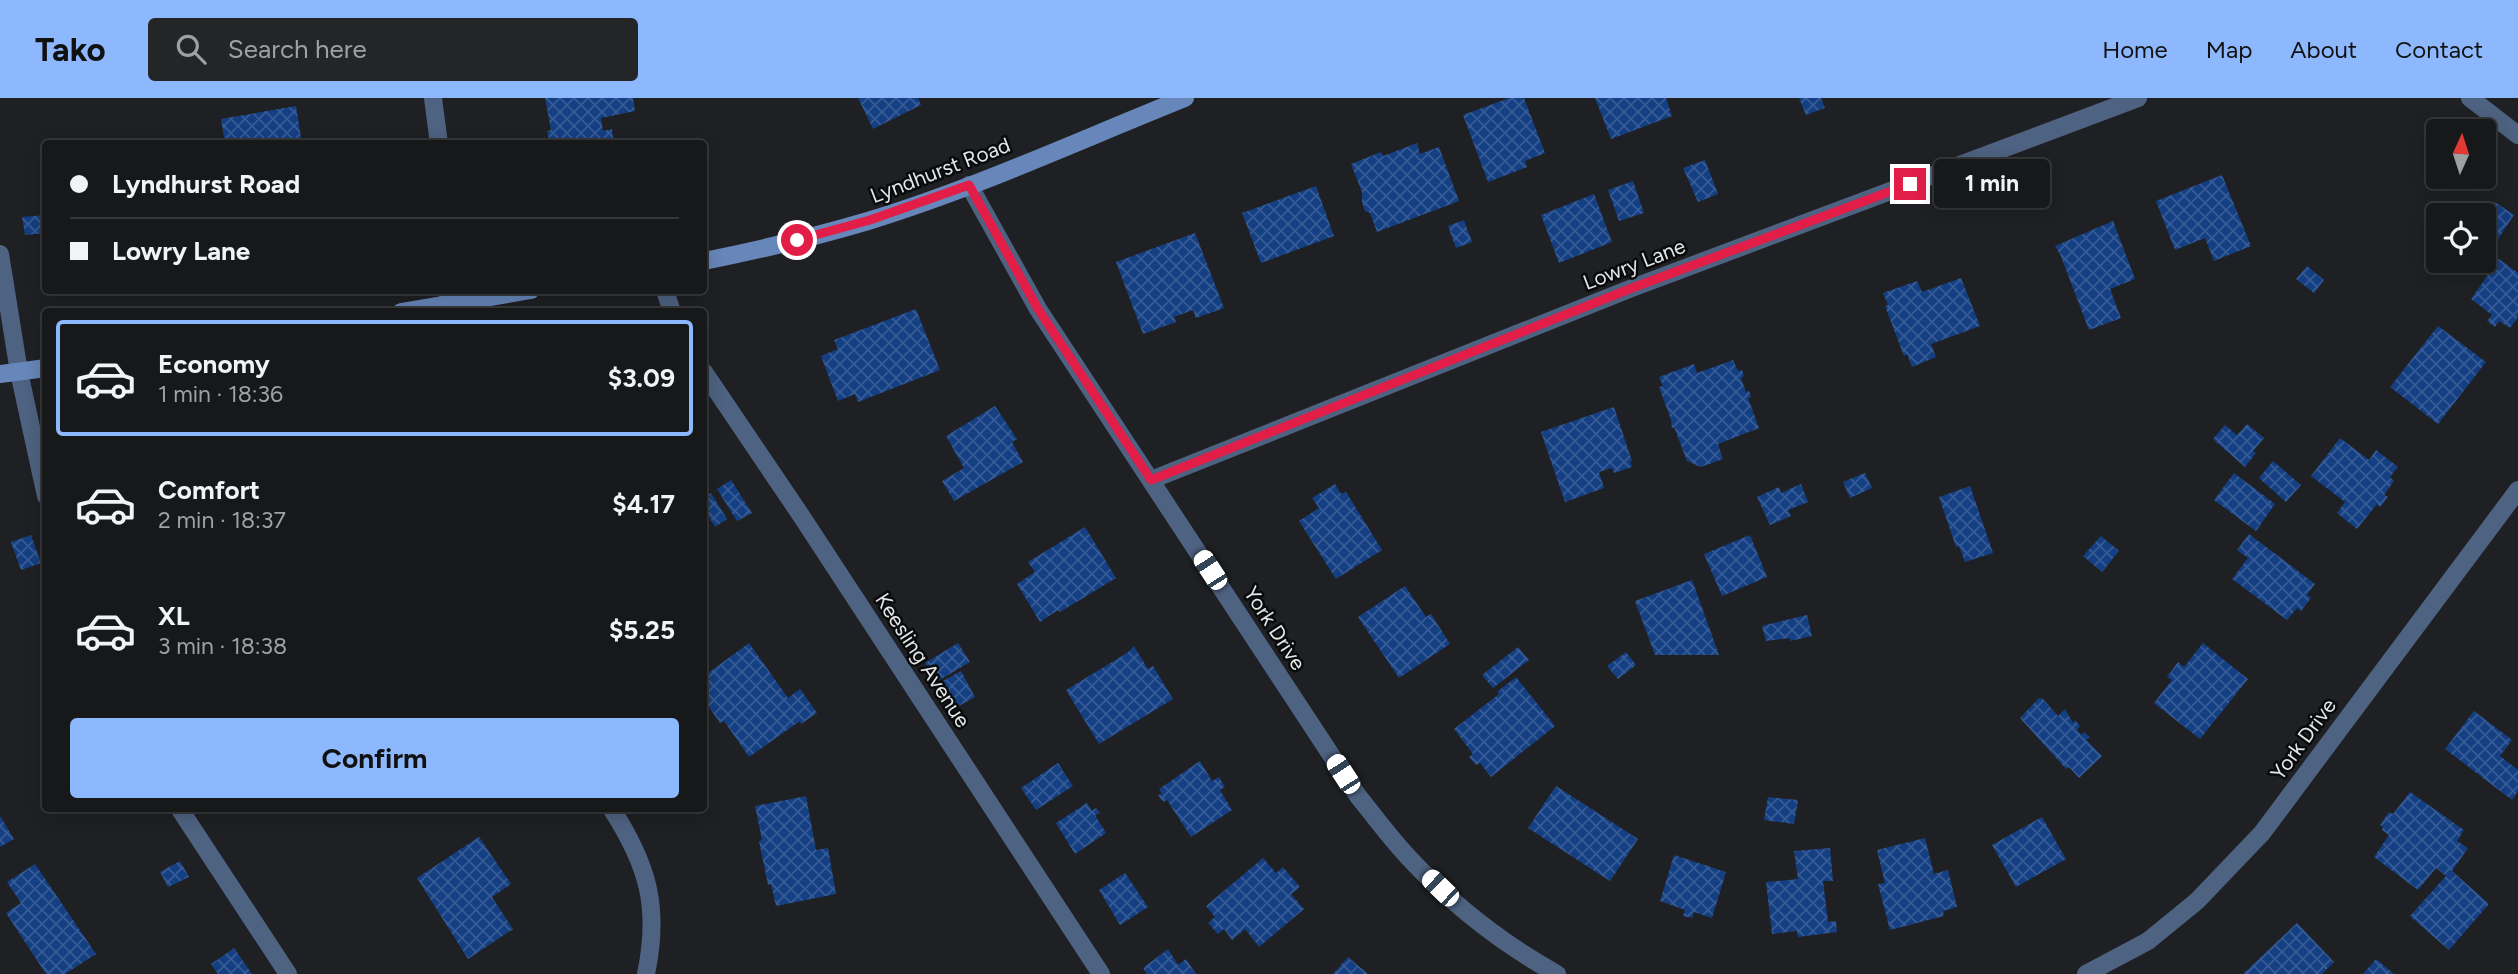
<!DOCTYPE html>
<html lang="en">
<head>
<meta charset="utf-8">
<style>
  body { margin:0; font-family:Figtree,sans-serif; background:#242527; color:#f1f3f6; height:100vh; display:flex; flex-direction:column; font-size:26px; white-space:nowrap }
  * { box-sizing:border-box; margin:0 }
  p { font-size:23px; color:#9ea0a2 }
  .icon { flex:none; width:38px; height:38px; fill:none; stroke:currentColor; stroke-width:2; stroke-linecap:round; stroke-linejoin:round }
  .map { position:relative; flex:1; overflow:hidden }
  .details { position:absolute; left:42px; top:210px; width:665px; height:504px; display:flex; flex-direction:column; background:#17181a; border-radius:7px; box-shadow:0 4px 18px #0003,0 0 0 2px #363739 }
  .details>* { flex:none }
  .hud { position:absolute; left:42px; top:42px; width:665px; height:154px; border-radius:7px; box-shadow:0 4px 18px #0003,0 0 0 2px #363739; display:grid; align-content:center; height:154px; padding:0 28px; background:#17181a }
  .needle { width:46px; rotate:3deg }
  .fabs { position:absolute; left:2426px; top:21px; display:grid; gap:14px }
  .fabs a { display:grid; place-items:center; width:70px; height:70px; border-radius:7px; background:#17181a; box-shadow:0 4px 18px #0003,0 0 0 2px #363739; font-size:35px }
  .end { position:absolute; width:32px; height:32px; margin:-16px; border:9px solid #e11d48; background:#fff; box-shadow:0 0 0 4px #fff }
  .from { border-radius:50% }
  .bubble { position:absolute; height:49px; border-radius:7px; background:#17181a; box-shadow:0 4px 18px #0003,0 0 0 2px #363739; font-size:23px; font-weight:700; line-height:49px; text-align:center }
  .car { position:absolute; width:21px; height:42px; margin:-21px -10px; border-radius:9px; box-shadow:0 0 5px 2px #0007; background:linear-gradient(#fff 24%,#345 0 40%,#fff 0 76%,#345 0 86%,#fff 0) }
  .hud b { display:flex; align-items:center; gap:24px; height:66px; font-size:26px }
  .hud b+b { border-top:2px solid #363739 }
  .hud i { width:18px; height:18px; background:#f1f3f6 }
  ul { padding:12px 0 0; list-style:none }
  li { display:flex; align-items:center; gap:21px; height:116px; margin:0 14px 10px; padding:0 14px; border:4px solid transparent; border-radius:7px }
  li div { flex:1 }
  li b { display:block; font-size:26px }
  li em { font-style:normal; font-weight:700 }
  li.active { border-color:#8eb8fd }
  li>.icon { width:63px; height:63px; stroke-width:1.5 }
  .cta { display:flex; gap:14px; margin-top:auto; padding:14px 28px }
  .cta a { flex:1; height:80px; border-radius:7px; background:#8eb8fd; color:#111; font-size:28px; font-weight:700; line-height:80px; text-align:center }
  header { display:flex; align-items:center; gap:42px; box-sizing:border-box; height:98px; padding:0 35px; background:#8eb8fd; color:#111 }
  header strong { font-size:33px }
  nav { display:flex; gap:38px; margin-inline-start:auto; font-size:24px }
  .search { width:490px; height:63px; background:#242527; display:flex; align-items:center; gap:18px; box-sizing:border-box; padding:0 24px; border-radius:7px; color:#9ea0a2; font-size:26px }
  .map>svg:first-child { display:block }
  .building { fill:url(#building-cross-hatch) }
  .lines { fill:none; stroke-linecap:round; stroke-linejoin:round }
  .lane { stroke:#4e6281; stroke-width:18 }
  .street { stroke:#4e6281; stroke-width:18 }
  .secondary { stroke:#6786b9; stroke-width:18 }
  .route { stroke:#e11d48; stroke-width:9 }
  .labels { text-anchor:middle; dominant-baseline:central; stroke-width:5; stroke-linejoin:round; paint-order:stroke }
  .street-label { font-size:21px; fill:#e4e5e7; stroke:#090a0b }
</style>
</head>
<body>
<header>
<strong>Tako</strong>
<div class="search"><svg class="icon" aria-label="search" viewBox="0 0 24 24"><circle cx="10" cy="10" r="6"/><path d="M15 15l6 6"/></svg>Search here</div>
<nav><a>Home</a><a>Map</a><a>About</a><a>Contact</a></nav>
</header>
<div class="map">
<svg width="2518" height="876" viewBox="0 0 2518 876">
  <defs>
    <pattern id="building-cross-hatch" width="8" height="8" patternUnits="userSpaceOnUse" patternTransform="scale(1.75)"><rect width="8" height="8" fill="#143f83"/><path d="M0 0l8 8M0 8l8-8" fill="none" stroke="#365b95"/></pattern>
  </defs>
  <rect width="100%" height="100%" fill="#1f2023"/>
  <path class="building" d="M 545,0 L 633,0 L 635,13 L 601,20 L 603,33 L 612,31 L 614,46 L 550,46 L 547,33 L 551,32 Z
    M 858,0 L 918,0 L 921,7 L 873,31 Z
    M 1509,0 L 1524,0 L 1545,55 L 1525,63 L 1527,69 L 1488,84 L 1463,17 Z
    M 1595,0 L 1666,0 L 1672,18 L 1611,41 Z
    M 1799,0 L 1821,0 L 1825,10 L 1806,17 Z
    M 296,8 L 302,46 L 225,46 L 221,21 Z
    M 1417,45 L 1420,56 L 1439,49 L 1459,103 L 1377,134 L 1370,115 L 1365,113 L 1362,104 L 1362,94 L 1351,66 L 1381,54 L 1383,58 Z
    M 1705,62 L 1718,96 L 1698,104 L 1683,70 Z
    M 2222,77 L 2251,148 L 2214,163 L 2205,140 L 2175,152 L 2156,103 Z
    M 1633,83 L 1644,115 L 1619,123 L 1608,92 Z
    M 1316,88 L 1334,138 L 1261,165 L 1242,115 Z
    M 1594,96 L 1612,144 L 1559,165 L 1541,117 Z
    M 2495,104 L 2514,117 L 2494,147 L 2483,141 L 2483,122 Z
    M 46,117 L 46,135 L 25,137 L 22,119 Z
    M 1464,122 L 1472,144 L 1456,150 L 1448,128 Z
    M 2113,123 L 2135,181 L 2110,191 L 2121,220 L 2089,232 L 2060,156 L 2055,148 Z
    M 1195,135 L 1224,210 L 1196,220 L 1193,212 L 1174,219 L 1176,224 L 1143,236 L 1116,164 Z
    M 2499,161 L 2518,175 L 2518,219 L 2510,230 L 2499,223 L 2495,229 L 2487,223 L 2492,217 L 2471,201 Z
    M 2307,168 L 2324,182 L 2314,195 L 2296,181 Z
    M 1961,180 L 1980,228 L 1931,246 L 1936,259 L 1912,269 L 1907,256 L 1904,258 L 1885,208 L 1888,207 L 1883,195 L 1917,183 L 1922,194 Z
    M 916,211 L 940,272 L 858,304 L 855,296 L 838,303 L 821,258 L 838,251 L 834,242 Z
    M 2438,228 L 2486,264 L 2438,326 L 2390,289 Z
    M 1733,262 L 1738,273 L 1742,272 L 1744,278 L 1741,280 L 1746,294 L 1749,293 L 1751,299 L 1748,300 L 1759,330 L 1718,346 L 1723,361 L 1701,369 L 1687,363 L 1674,329 L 1672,330 L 1671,322 L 1659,289 L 1663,288 L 1659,279 L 1694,266 L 1697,275 Z
    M 995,308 L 1017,341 L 1012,344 L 1023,364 L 954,403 L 942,383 L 964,370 L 946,338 Z
    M 1614,309 L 1632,363 L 1630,364 L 1632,369 L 1614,375 L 1612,370 L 1599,374 L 1604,390 L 1565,404 L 1541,334 Z
    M 2247,326 L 2264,340 L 2253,353 L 2256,355 L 2245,369 L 2213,341 L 2225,327 L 2237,337 Z
    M 2340,340 L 2369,362 L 2376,352 L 2398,369 L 2390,379 L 2394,383 L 2384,397 L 2388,399 L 2380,409 L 2377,406 L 2357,431 L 2337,415 L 2345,404 L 2311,378 Z
    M 2273,363 L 2301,387 L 2286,404 L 2259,380 Z
    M 1865,375 L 1872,390 L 1850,400 L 1843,384 Z
    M 2234,375 L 2275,406 L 2256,433 L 2214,402 Z
    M 731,382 L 752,415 L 737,423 L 717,391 Z
    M 1335,386 L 1341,396 L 1346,394 L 1382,452 L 1336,481 L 1299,423 L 1319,410 L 1312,400 Z
    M 1801,386 L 1808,404 L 1788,412 L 1791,418 L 1770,427 L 1757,399 L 1779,389 L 1781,395 Z
    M 1970,388 L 1993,455 L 1965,464 L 1959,448 L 1956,449 L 1939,399 Z
    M 711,395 L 727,421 L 715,429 L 704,410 L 704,400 Z
    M 1085,429 L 1116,480 L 1060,514 L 1058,512 L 1040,524 L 1017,486 L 1035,474 L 1028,464 Z
    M 2249,436 L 2315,486 L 2307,497 L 2311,500 L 2301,513 L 2297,510 L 2287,522 L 2232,481 L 2248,460 L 2237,452 Z
    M 31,437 L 41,465 L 21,472 L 11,444 Z
    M 1750,437 L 1767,479 L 1722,498 L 1704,456 Z
    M 2101,438 L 2119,453 L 2102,474 L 2083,458 Z
    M 1692,482 L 1719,557 L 1655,557 L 1635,503 Z
    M 1405,488 L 1426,519 L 1431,516 L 1450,546 L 1399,580 L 1358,519 Z
    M 1807,517 L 1812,538 L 1790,543 L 1790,540 L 1766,543 L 1762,528 Z
    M 749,545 L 788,600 L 800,591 L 817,615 L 801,626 L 800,623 L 749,659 L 724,623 L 720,625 L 704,602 L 704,578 Z
    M 958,545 L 970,564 L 936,584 L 925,565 Z
    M 2203,545 L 2248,581 L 2200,641 L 2154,605 L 2172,582 L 2167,579 L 2178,564 L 2184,569 Z
    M 1134,548 L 1148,571 L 1153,568 L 1173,601 L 1099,646 L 1066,592 L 1127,555 Z
    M 1518,549 L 1529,562 L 1493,590 L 1482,577 Z
    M 1626,554 L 1636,567 L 1618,581 L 1607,568 Z
    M 961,573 L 975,599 L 957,609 L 943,583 Z
    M 1516,579 L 1555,628 L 1491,679 L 1480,665 L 1476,667 L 1469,659 L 1473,656 L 1454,631 L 1499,596 L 1497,594 Z
    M 2039,600 L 2043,601 L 2058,618 L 2065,611 L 2073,625 L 2075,622 L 2080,628 L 2077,632 L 2081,637 L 2084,634 L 2090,639 L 2086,642 L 2102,658 L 2079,680 L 2069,669 L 2066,671 L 2020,620 Z
    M 2474,613 L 2512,642 L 2500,658 L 2518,672 L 2518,693 L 2512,702 L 2445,651 Z
    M 1200,663 L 1212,683 L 1219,679 L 1225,689 L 1220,692 L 1232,712 L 1191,739 L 1167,702 L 1163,704 L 1158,697 L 1162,696 L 1159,691 Z
    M 1058,665 L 1073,688 L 1036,712 L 1021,690 Z
    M 1556,688 L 1638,741 L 1610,783 L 1528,730 Z
    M 2410,694 L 2464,732 L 2457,743 L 2468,750 L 2452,773 L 2489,806 L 2449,852 L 2410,818 L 2446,778 L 2436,770 L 2418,792 L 2374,759 L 2389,737 L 2382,732 L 2383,729 L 2380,727 L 2389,714 L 2393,716 Z
    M 806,698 L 816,752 L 828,750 L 836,796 L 776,808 L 771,786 L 768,787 L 759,743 L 762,742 L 755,708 Z
    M 1768,699 L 1798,702 L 1794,726 L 1764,722 Z
    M 1087,705 L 1092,713 L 1096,710 L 1100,715 L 1095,717 L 1106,735 L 1075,756 L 1056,725 Z
    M 0,718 L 14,741 L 0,749 Z
    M 2042,719 L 2066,761 L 2016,789 L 1992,747 Z
    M 479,739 L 511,786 L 492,799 L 513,831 L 468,861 L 417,780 Z
    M 1925,740 L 1934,776 L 1948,772 L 1957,809 L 1943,813 L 1944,818 L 1890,832 L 1878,786 L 1885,785 L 1877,752 Z
    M 1830,750 L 1833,783 L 1823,783 L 1828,824 L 1836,823 L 1837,834 L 1798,839 L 1797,833 L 1772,836 L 1766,784 L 1798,781 L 1794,753 Z
    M 1674,757 L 1726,774 L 1712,820 L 1694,814 L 1692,820 L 1683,818 L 1685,812 L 1660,803 Z
    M 1263,760 L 1276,775 L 1283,769 L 1300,789 L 1291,796 L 1304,811 L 1259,849 L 1245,831 L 1232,842 L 1224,831 L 1218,836 L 1208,825 L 1215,819 L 1206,808 Z
    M 180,763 L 189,779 L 168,789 L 160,774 Z
    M 35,766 L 96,856 L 65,876 L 46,876 L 6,815 L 21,805 L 7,784 Z
    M 1125,775 L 1148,809 L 1120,827 L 1099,792 Z
    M 2297,825 L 2334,864 L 2322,876 L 2243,876 Z
    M 234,850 L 252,876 L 218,876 L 211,866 Z
    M 1168,851 L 1178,867 L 1186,861 L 1196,876 L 1147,876 L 1143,870 Z
    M 1348,859 L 1368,876 L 1333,876 Z
    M 2376,861 L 2394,876 L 2363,876 Z"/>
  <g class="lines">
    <path class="lane" d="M 0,156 L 19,274 L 46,398
      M 665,192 L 672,214
      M 704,274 L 802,419 L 1101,876
      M 179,710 L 288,876"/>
    <path class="street" d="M 433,0 L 439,46
      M 2470,0 L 2518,37
      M 969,87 L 1038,211 L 1358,698 C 1375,719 1391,741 1410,761 C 1452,806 1503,846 1557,876
      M 446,214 L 449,192
      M 1151,382 L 1632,190 L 2138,0
      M 611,710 C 648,767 660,809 646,876
      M 2086,876 L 2148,843 L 2197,803 L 2262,735 L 2518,392"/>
    <path class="secondary" d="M 704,163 C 759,152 814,139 868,123 C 976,90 1080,42 1185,0
      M 401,214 L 531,192
      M 0,276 L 46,270"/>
  </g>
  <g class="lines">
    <path class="route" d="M 797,142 L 870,122 L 969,87 L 1038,211 L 1151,382 L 1632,190 L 1910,86"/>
  </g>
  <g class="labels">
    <g class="street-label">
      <text transform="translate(940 72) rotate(-21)">Lyndhurst Road</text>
      <text transform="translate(1634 166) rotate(-21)">Lowry Lane</text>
      <text transform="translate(1275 530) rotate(57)">York Drive</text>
      <text transform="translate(923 562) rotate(57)">Keesling Avenue</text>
      <text transform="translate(2303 641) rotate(-54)">York Drive</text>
    </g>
  </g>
</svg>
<div class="fabs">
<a><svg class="needle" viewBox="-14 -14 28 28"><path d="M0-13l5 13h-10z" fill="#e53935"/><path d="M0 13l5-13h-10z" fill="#9ea0a2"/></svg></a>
<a><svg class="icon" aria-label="locate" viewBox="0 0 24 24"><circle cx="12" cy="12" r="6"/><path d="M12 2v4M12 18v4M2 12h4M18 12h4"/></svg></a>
</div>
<i class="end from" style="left:797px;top:142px"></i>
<i class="end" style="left:1910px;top:86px"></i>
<div class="bubble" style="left:1934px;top:61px;width:116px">1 min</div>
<i class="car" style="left:1210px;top:472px;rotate:327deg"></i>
<i class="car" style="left:1343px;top:676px;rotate:327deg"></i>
<i class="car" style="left:1440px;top:790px;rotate:314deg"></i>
<div class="hud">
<b><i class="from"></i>Lyndhurst Road</b>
<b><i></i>Lowry Lane</b>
</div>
<section class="details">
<ul>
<li class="active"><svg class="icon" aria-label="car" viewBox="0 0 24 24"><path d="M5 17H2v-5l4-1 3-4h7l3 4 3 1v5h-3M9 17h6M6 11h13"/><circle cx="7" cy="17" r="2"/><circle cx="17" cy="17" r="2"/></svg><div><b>Economy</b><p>1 min · 18:36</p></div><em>$3.09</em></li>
<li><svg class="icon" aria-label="car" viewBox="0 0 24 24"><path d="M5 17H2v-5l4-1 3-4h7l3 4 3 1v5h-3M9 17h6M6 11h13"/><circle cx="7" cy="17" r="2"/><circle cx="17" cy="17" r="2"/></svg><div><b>Comfort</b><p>2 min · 18:37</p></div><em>$4.17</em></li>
<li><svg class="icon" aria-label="car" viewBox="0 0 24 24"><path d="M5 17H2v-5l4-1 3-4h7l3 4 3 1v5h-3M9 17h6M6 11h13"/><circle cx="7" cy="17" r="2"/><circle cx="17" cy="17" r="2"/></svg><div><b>XL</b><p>3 min · 18:38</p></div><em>$5.25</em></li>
</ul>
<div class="cta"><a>Confirm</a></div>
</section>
</div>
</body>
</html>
